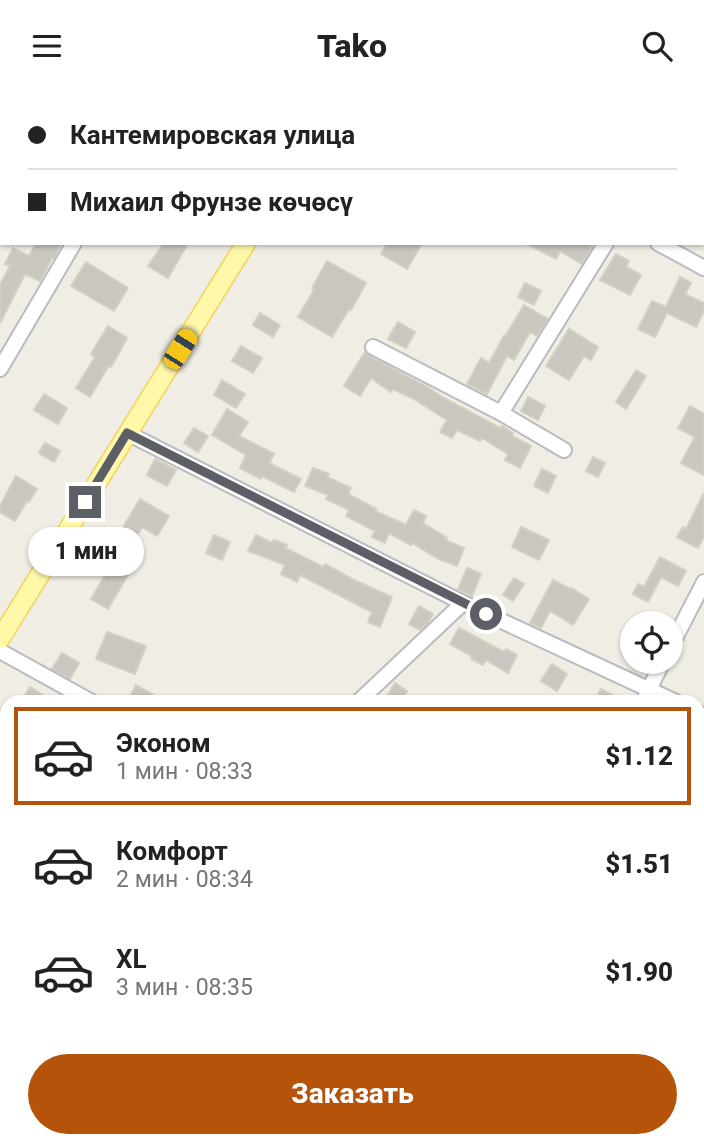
<!DOCTYPE html>
<html lang="ru">
<head>
<meta charset="utf-8">
<style>
  body { margin:0; font-family:Roboto,sans-serif; background:#f2f2f2; color:#222; height:100vh; display:flex; flex-direction:column; font-size:26px; white-space:nowrap }
  * { box-sizing:border-box; margin:0 }
  p { font-size:23px; color:#767676 }
  .icon { flex:none; width:38px; height:38px; fill:none; stroke:currentColor; stroke-width:2; stroke-linecap:round; stroke-linejoin:round }
  .map { position:relative; flex:1; overflow:hidden }
  .panel { position:absolute; left:0px; top:604px; width:705px; height:453px; display:flex; flex-direction:column; background:#fff; border-radius:21px 21px 0 0; box-shadow:0 2px 5px #0004 }
  .panel>* { flex:none }
  .banner { position:absolute; left:0px; top:0px; width:705px; height:154px; box-shadow:0 2px 5px #0004; display:grid; align-content:center; height:154px; padding:0 28px; background:#fff }
  .tools { position:absolute; left:620px; top:520px; display:grid; gap:14px }
  .tools a { display:grid; place-items:center; width:63px; height:63px; border-radius:50%; background:#fff; box-shadow:0 2px 5px #0004; font-size:35px }
  .end { position:absolute; width:32px; height:32px; margin:-16px; border:9px solid #5c5f65; background:#fff; box-shadow:0 0 0 4px #fff }
  .from { border-radius:50% }
  .bubble { position:absolute; height:49px; border-radius:24px; background:#fff; box-shadow:0 2px 5px #0004; font-size:23px; font-weight:800; line-height:49px; text-align:center }
  .car { position:absolute; width:21px; height:42px; margin:-21px -10px; border-radius:9px; box-shadow:0 0 5px 2px #0007; background:linear-gradient(#f5c518 24%,#345 0 40%,#f5c518 0 76%,#345 0 86%,#f5c518 0) }
  .banner b { display:flex; align-items:center; gap:24px; height:66px; font-size:26px }
  .banner b+b { border-top:2px solid #e0e0e0 }
  .banner i { width:18px; height:18px; background:#222 }
  ul { padding:12px 0 0; list-style:none }
  li { display:flex; align-items:center; gap:21px; height:98px; margin:0 14px 10px; padding:0 14px; border:4px solid transparent; border-radius:0px }
  li div { flex:1 }
  li b { display:block; font-size:26px }
  li em { font-style:normal; font-weight:800 }
  li.selected { border-color:#b45309 }
  li>.icon { width:63px; height:63px; stroke-width:1.5 }
  .cta { display:flex; gap:14px; margin-top:auto; padding:14px 28px }
  .cta a { flex:1; height:80px; border-radius:42px; background:#b45309; color:#fff; font-size:28px; font-weight:800; line-height:80px; text-align:center }
  header { display:flex; justify-content:space-between; align-items:center; height:91px; padding:0 28px; background:#fff; font-size:32px; font-weight:800 }
  .map>svg:first-child { display:block }
  .medical { fill:#fbe5e0 }
  .building { fill:#cac7c1; stroke:#d3cfc2; stroke-width:2 }
  .lines { fill:none; stroke-linecap:round; stroke-linejoin:round }
  .minor-casing { stroke:#b9bbc0; stroke-width:18 }
  .major-casing { stroke:#f1d45a; stroke-width:21 }
  .minor { stroke:#fff; stroke-width:14 }
  .major { stroke:#fff8a9; stroke-width:18 }
  .route { stroke:#5c5f65; stroke-width:9 }
</style>
</head>
<body>
<header><svg class="icon" aria-label="menu" viewBox="0 0 24 24"><path d="M4 6h16M4 12h16M4 18h16"/></svg>Tako<svg class="icon" aria-label="search" viewBox="0 0 24 24"><circle cx="10" cy="10" r="6"/><path d="M15 15l6 6"/></svg></header>
<div class="map">
<svg width="704" height="1056" viewBox="0 0 704 1056">
  <rect width="100%" height="100%" fill="#efede4"/>
  <path class="medical" d="M 27,1050 L 413,1050 L 410,1056 L 24,1056 Z"/>
  <path class="building" d="M 36,152 L 55,152 L 60,155 L 54,167 L 52,167 L 40,190 L 25,183 L 0,232 L 0,194 L 10,175 L 5,173 L 13,157 L 29,165 Z
    M 164,152 L 188,152 L 168,187 L 148,175 Z
    M 387,152 L 422,152 L 407,178 L 381,163 Z
    M 525,152 L 586,152 L 592,156 L 582,173 L 560,160 L 556,168 Z
    M 616,163 L 629,170 L 626,176 L 641,184 L 630,204 L 600,189 Z
    M 327,170 L 366,192 L 351,219 L 349,218 L 332,246 L 298,226 L 314,199 L 312,197 Z
    M 86,171 L 128,197 L 114,220 L 71,195 Z
    M 680,186 L 691,192 L 685,203 L 704,212 L 704,220 L 696,236 L 667,222 L 655,246 L 638,238 L 652,210 L 666,216 Z
    M 525,192 L 541,200 L 534,214 L 518,206 Z
    M 524,214 L 548,228 L 537,245 L 530,241 L 514,269 L 507,265 L 487,303 L 467,293 L 481,267 L 489,272 L 504,245 L 505,246 Z
    M 260,222 L 280,234 L 273,246 L 253,234 Z
    M 398,231 L 415,241 L 406,257 L 388,248 Z
    M 108,235 L 127,247 L 111,276 L 109,274 L 90,306 L 76,297 L 95,266 L 91,263 Z
    M 569,238 L 598,256 L 591,269 L 584,265 L 569,289 L 546,275 Z
    M 241,255 L 262,267 L 253,282 L 232,270 Z
    M 365,261 L 369,265 L 429,297 L 442,306 L 500,337 L 502,335 L 513,342 L 512,345 L 531,355 L 520,377 L 505,369 L 508,363 L 482,347 L 480,350 L 457,339 L 452,347 L 440,341 L 447,329 L 414,308 L 393,298 L 391,301 L 371,287 L 360,305 L 344,295 Z
    M 636,279 L 646,285 L 626,318 L 616,311 Z
    M 222,289 L 245,303 L 236,317 L 214,304 Z
    M 44,303 L 67,317 L 58,333 L 34,319 Z
    M 528,306 L 545,315 L 538,329 L 521,320 Z
    M 690,315 L 704,323 L 704,384 L 681,372 L 695,346 L 678,337 Z
    M 227,318 L 248,331 L 239,345 L 274,363 L 269,372 L 301,388 L 294,401 L 262,385 L 261,388 L 240,377 L 246,364 L 212,344 Z
    M 194,337 L 208,345 L 198,361 L 184,352 Z
    M 45,352 L 60,360 L 54,371 L 39,362 Z
    M 593,366 L 605,372 L 598,386 L 586,380 Z
    M 155,368 L 176,379 L 167,395 L 147,384 Z
    M 313,377 L 329,383 L 327,386 L 351,397 L 348,403 L 376,418 L 375,420 L 406,434 L 414,419 L 426,425 L 423,432 L 447,447 L 445,449 L 464,457 L 457,475 L 437,467 L 412,452 L 411,454 L 389,442 L 385,452 L 372,446 L 375,440 L 346,425 L 349,419 L 326,408 L 328,404 L 305,395 Z
    M 542,378 L 556,385 L 548,402 L 534,395 Z
    M 16,385 L 37,398 L 29,411 L 27,410 L 15,430 L 0,421 L 0,415 Z
    M 704,402 L 704,446 L 698,457 L 677,446 L 683,436 L 686,438 Z
    M 140,408 L 169,425 L 157,445 L 142,436 L 123,471 L 132,477 L 108,518 L 91,508 L 107,481 L 103,478 L 120,450 L 116,448 Z
    M 521,436 L 549,449 L 539,469 L 512,456 Z
    M 214,444 L 230,451 L 222,469 L 206,462 Z
    M 256,444 L 272,452 L 274,449 L 287,454 L 285,457 L 323,476 L 325,473 L 354,489 L 392,506 L 380,536 L 368,531 L 372,521 L 300,484 L 297,491 L 281,483 L 285,474 L 248,460 Z
    M 660,466 L 686,480 L 678,495 L 661,486 L 648,511 L 633,503 L 638,493 L 644,496 Z
    M 467,477 L 481,483 L 472,505 L 458,498 Z
    M 514,487 L 524,493 L 513,510 L 503,504 Z
    M 553,489 L 570,498 L 571,497 L 589,508 L 573,534 L 550,520 L 541,537 L 530,532 Z
    M 419,515 L 433,523 L 428,532 L 420,539 L 409,533 Z
    M 459,537 L 504,561 L 506,558 L 517,564 L 508,582 L 486,569 L 483,574 L 471,568 L 473,566 L 450,553 Z
    M 107,541 L 146,555 L 135,583 L 96,568 Z
    M 62,562 L 79,572 L 70,588 L 52,578 Z
    M 552,573 L 567,583 L 557,600 L 541,590 Z
    M 395,592 L 407,600 L 400,611 L 384,611 Z
    M 136,594 L 166,611 L 127,611 Z
    M 30,596 L 54,611 L 21,611 Z
    M 601,598 L 625,611 L 594,611 Z"/>
  <g class="lines">
    <g class="minor-casing">
      <path id="minor" d="M 303,0 L 309,2
        M 162,2 L 163,0
        M 692,2 L 693,0
        M 658,152 L 704,177
        M 373,256 L 501,322 L 564,359
        M 0,278 L 74,152
        M 501,322 L 606,152
        M 127,342 L 463,512 L 676,611
        M 670,557 L 704,491
        M 0,560 L 92,611
        M 358,611 L 463,512
        M 643,611 L 663,570
        M 698,622 L 704,625
        M 698,949 L 704,952
        M 698,1015 L 704,1005
        M 0,1048 L 7,1039
        M 427,1056 L 430,1050
        M 675,1056 L 678,1050"/>
    </g>
    <g class="major-casing">
      <path id="major" d="M 340,2 L 341,0
        M 0,548 L 246,152"/>
    </g>
    <use href="#minor" class="minor"/>
    <use href="#major" class="major"/>
  </g>
  <g class="lines">
    <path class="route" d="M 85,411 L 127,342 L 486,523"/>
  </g>
</svg>
<div class="tools">
<a><svg class="icon" aria-label="locate" viewBox="0 0 24 24"><circle cx="12" cy="12" r="6"/><path d="M12 2v4M12 18v4M2 12h4M18 12h4"/></svg></a>
</div>
<i class="end from" style="left:486px;top:523px"></i>
<i class="end" style="left:85px;top:411px"></i>
<div class="bubble" style="left:28px;top:436px;width:116px">1 мин</div>
<i class="car" style="left:180px;top:258px;rotate:32deg"></i>
<div class="banner">
<b><i class="from"></i>Кантемировская улица</b>
<b><i></i>Михаил Фрунзе көчөсү</b>
</div>
<section class="panel">
<ul>
<li class="selected"><svg class="icon" aria-label="car" viewBox="0 0 24 24"><path d="M5 17H2v-5l4-1 3-4h7l3 4 3 1v5h-3M9 17h6M6 11h13"/><circle cx="7" cy="17" r="2"/><circle cx="17" cy="17" r="2"/></svg><div><b>Эконом</b><p>1 мин · 08:33</p></div><em>$1.12</em></li>
<li><svg class="icon" aria-label="car" viewBox="0 0 24 24"><path d="M5 17H2v-5l4-1 3-4h7l3 4 3 1v5h-3M9 17h6M6 11h13"/><circle cx="7" cy="17" r="2"/><circle cx="17" cy="17" r="2"/></svg><div><b>Комфорт</b><p>2 мин · 08:34</p></div><em>$1.51</em></li>
<li><svg class="icon" aria-label="car" viewBox="0 0 24 24"><path d="M5 17H2v-5l4-1 3-4h7l3 4 3 1v5h-3M9 17h6M6 11h13"/><circle cx="7" cy="17" r="2"/><circle cx="17" cy="17" r="2"/></svg><div><b>XL</b><p>3 мин · 08:35</p></div><em>$1.90</em></li>
</ul>
<div class="cta"><a>Заказать</a></div>
</section>
</div>
</body>
</html>
